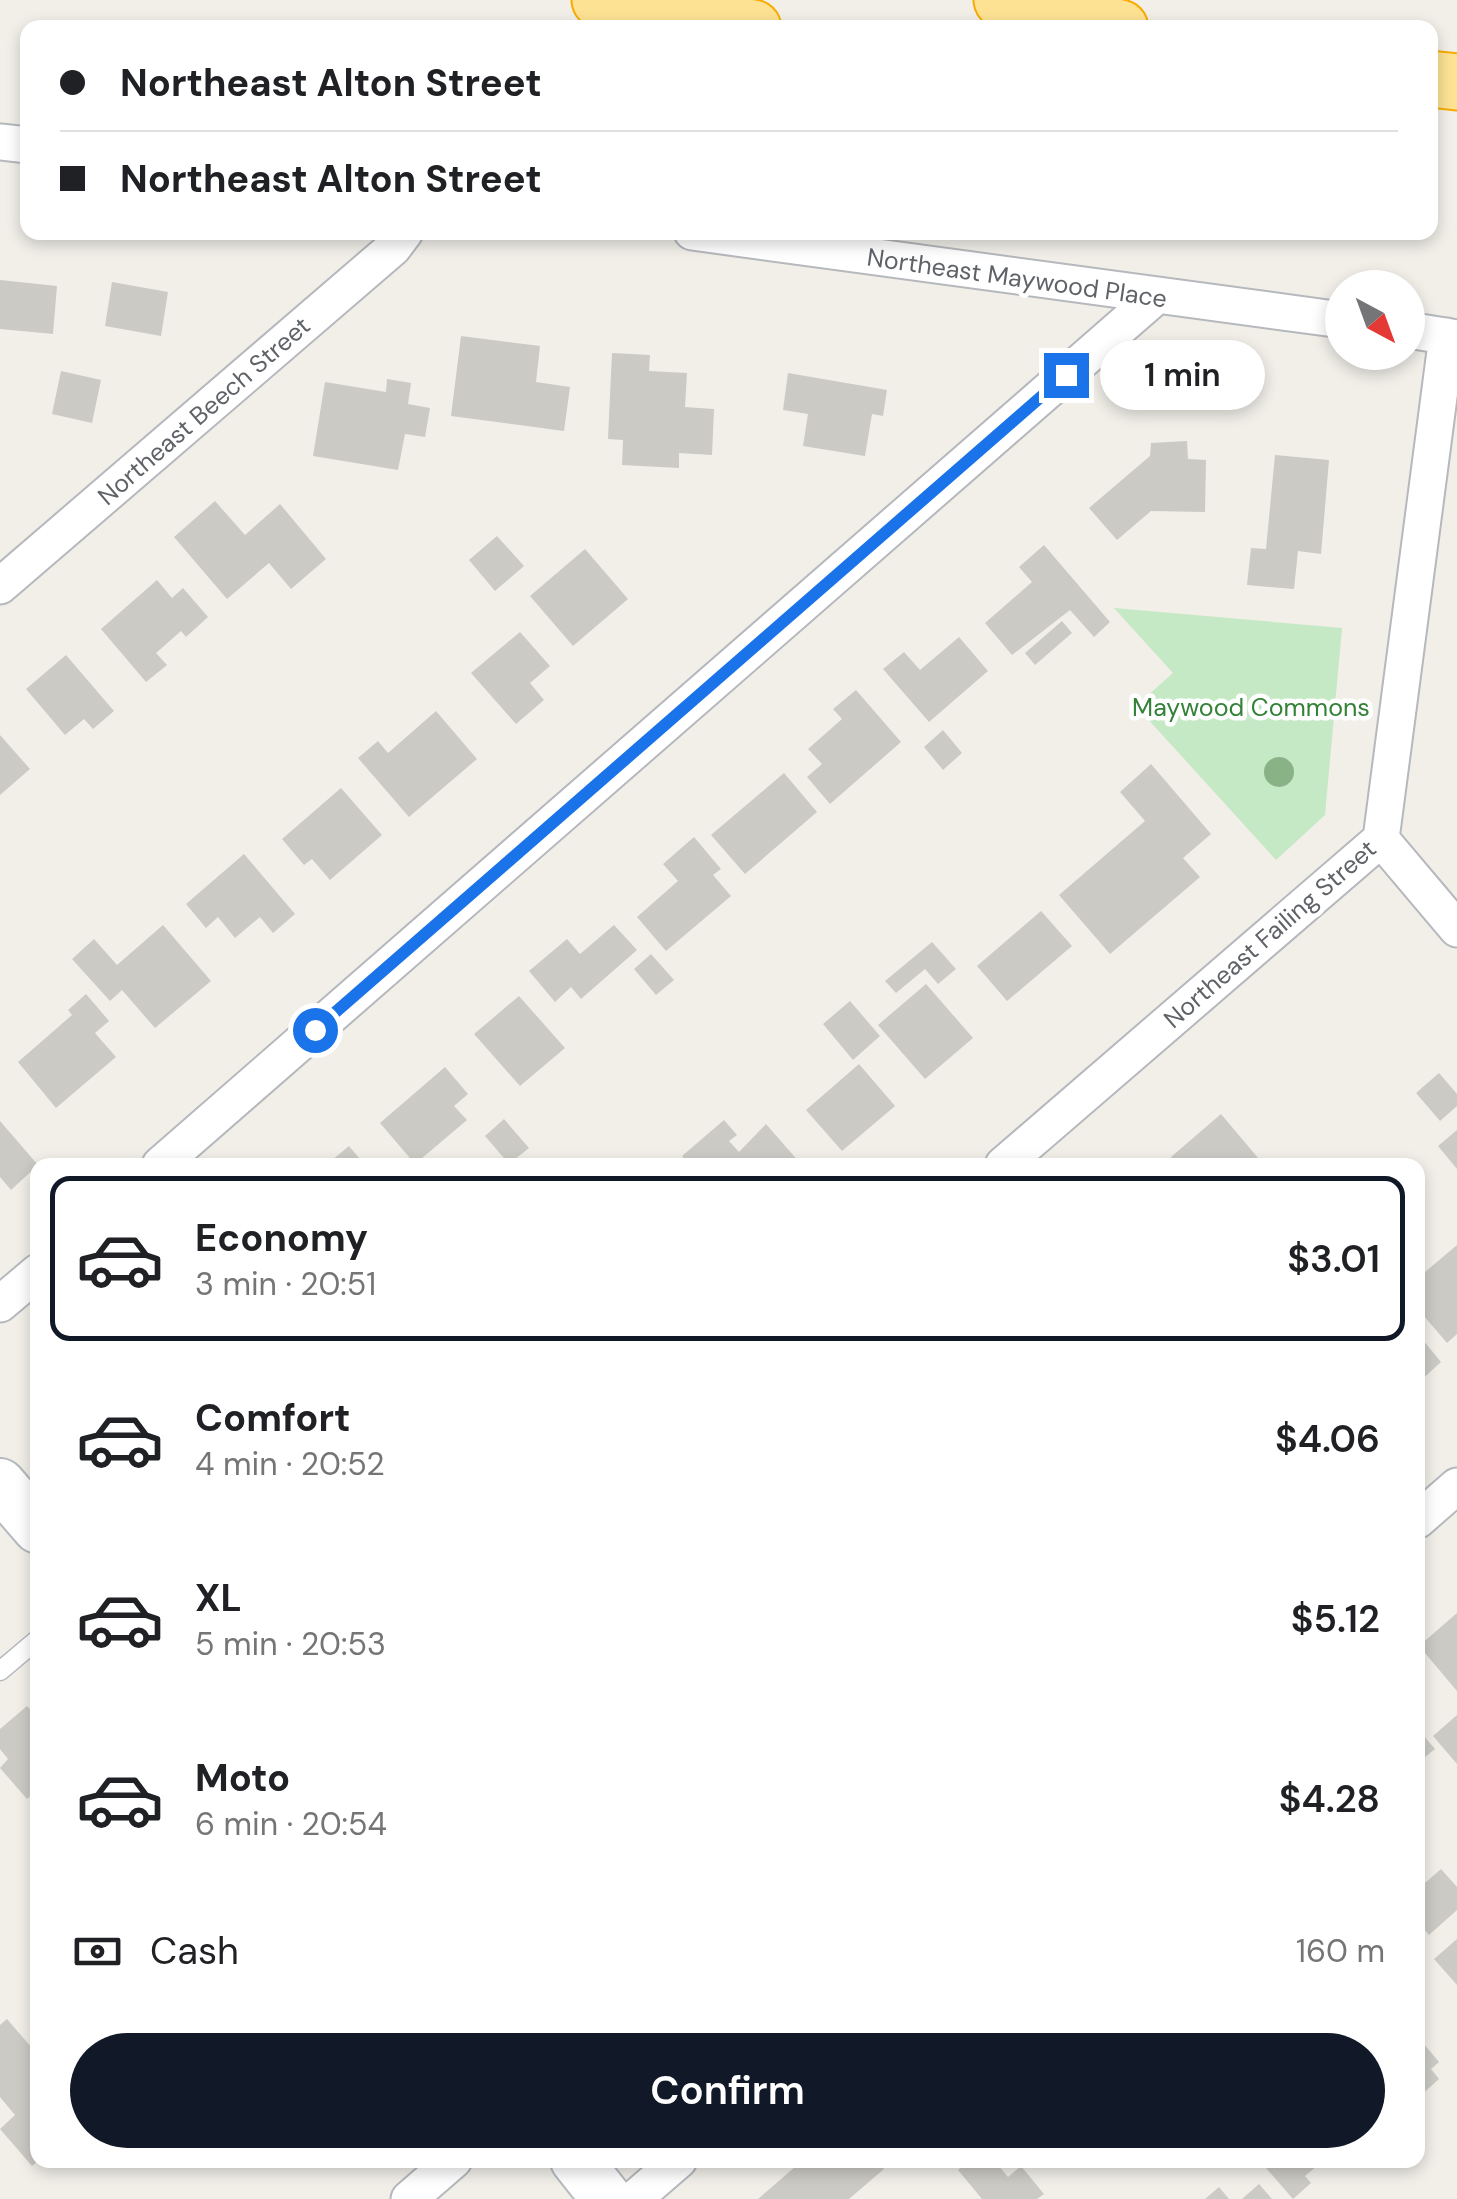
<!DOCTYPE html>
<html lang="en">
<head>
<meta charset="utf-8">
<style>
  body { margin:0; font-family:"DM Sans",sans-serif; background:#f2f2f2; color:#202124; height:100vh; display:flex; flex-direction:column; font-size:38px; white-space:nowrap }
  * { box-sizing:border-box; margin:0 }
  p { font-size:32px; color:#757577 }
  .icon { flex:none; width:55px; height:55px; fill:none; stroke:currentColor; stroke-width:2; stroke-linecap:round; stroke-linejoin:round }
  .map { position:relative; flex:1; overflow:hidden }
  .side { position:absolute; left:30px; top:1158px; width:1395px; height:1010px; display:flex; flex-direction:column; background:#fff; border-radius:20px; box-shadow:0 5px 15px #0003 }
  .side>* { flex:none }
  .hud { position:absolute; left:20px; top:20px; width:1418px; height:220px; border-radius:20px; box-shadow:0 5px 15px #0003; display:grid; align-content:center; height:220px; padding:0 40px; background:#fff }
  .needle { width:65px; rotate:139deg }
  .tools { position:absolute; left:1325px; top:270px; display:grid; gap:20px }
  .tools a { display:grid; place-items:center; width:100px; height:100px; border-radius:50%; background:#fff; box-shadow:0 5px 15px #0003; font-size:50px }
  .end { position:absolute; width:45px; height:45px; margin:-22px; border:12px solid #1a73e8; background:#fff; box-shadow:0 0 0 5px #fff }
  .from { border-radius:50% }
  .bubble { position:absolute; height:70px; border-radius:35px; background:#fff; box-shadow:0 5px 15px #0003; font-size:32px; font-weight:600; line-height:70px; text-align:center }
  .hud b { display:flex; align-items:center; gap:35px; height:95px; font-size:38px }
  .hud b+b { border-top:2px solid #e0e0e0 }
  .hud i { width:25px; height:25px; background:#202124 }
  ul { padding:18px 0 0; list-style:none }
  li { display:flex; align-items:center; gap:30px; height:165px; margin:0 20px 15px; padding:0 20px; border:5px solid transparent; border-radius:20px }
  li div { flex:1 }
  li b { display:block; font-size:38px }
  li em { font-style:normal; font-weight:600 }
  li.active { border-color:#111827 }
  li>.icon { width:90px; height:90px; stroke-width:1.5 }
  .pay { display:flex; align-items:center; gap:25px; height:110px; padding:0 40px; font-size:38px }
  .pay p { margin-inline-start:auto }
  .button { display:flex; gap:20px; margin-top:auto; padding:20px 40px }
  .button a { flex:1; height:115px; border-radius:60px; background:#111827; color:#fff; font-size:40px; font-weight:600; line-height:115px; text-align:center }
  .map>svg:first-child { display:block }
  .green { fill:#c5e8c5 }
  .building { fill:#cccac5 }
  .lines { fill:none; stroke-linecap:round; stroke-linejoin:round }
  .lane-casing { stroke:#b5b8bc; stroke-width:21 }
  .street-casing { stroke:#b5b8bc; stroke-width:39 }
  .secondary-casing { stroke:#b6babf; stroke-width:54 }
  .highway-casing { stroke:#f9ab00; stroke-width:59 }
  .lane { stroke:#fff; stroke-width:18 }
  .street { stroke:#fff; stroke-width:35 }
  .secondary { stroke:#fff; stroke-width:50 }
  .highway { stroke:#fde293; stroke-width:55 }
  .tree { fill:#89b387 }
  .route { stroke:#1a73e8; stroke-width:12 }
  .labels { text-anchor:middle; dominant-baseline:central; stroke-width:9; stroke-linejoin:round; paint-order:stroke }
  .street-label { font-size:25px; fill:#5f6368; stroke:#fff }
  .park-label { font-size:25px; fill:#348238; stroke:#fff }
</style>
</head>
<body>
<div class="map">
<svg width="1457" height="2199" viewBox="0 0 1457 2199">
  <rect width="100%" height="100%" fill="#f1efe8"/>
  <path class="green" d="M 1114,608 L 1342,628 L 1325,815 L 1276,860 L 1136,706 L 1173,673 Z"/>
  <path class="building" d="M 0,280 L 57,286 L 53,334 L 0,329 Z
    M 112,282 L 168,292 L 161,336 L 105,326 Z
    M 461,336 L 540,346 L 536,382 L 570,387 L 564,431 L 451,416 Z
    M 612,353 L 650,355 L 649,371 L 687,373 L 685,407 L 714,409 L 712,455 L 679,453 L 679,468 L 622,465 L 623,440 L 608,439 Z
    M 61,371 L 101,380 L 92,423 L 52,414 Z
    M 788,373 L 887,390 L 883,416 L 872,414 L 865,456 L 803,446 L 808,414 L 783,410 Z
    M 387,379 L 411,383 L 408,404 L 430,408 L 425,437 L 405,434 L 398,470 L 313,456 L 325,382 L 386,392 Z
    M 1187,441 L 1188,459 L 1206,460 L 1205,512 L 1151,511 L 1117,540 L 1089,508 L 1150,456 L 1151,443 Z
    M 1275,455 L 1329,460 L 1321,554 L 1298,551 L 1294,589 L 1247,585 L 1251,548 L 1266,549 Z
    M 215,501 L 245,535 L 280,504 L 326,559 L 291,589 L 269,563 L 227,599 L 174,537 Z
    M 497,536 L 524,566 L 495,591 L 469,560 Z
    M 1044,545 L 1110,622 L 1094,637 L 1070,610 L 1012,655 L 985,623 L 1032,582 L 1019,567 Z
    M 585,549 L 628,599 L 573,646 L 530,596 Z
    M 157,580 L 172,598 L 183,588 L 208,617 L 186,637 L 181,631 L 156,653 L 167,665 L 146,682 L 101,629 Z
    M 1062,621 L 1072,633 L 1035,665 L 1025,653 Z
    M 520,632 L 550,666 L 530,683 L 544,700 L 516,724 L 471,673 Z
    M 959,637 L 988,671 L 929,722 L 883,669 L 904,652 L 920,670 Z
    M 66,655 L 114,711 L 93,729 L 84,719 L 65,735 L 26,689 Z
    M 856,690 L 901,742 L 830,804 L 807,777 L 822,764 L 808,749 L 842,719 L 833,709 Z
    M 436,711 L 477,759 L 409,817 L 358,758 L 378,741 L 388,753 Z
    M 943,730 L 962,753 L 943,770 L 924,747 Z
    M 0,735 L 30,769 L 0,795 Z
    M 1151,764 L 1211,834 L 1183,858 L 1200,877 L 1110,954 L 1059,895 L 1145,821 L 1120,792 Z
    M 784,773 L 817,812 L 745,874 L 711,835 Z
    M 341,788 L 382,835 L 330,880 L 312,859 L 304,865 L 282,839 Z
    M 694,837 L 721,869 L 713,875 L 731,896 L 666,951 L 637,917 L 678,881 L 663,864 Z
    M 244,854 L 295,914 L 273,933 L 260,917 L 235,938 L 218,917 L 206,928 L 186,904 Z
    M 1041,911 L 1072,946 L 1007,1001 L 977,966 Z
    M 163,925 L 211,981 L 155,1028 L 122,990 L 110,1001 L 72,959 L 94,939 L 117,965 Z
    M 614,925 L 637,950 L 581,999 L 571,987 L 555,1002 L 529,971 L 567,939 L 580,954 Z
    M 932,942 L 956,969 L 938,984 L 925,969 L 896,993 L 885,981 Z
    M 651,954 L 674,980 L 656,995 L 634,969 Z
    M 926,984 L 973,1038 L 925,1079 L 878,1025 Z
    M 86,994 L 109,1021 L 95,1033 L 116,1057 L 56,1108 L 18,1062 L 72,1015 L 68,1010 Z
    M 519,996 L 565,1048 L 520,1086 L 474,1034 Z
    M 850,1001 L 880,1036 L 853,1060 L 823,1024 Z
    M 859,1064 L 895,1106 L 842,1151 L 806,1110 Z
    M 445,1067 L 468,1094 L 454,1106 L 467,1120 L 415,1164 L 380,1123 Z
    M 1439,1073 L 1457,1094 L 1457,1106 L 1440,1121 L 1416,1093 Z
    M 1221,1114 L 1264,1165 L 1178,1165 L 1171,1157 Z
    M 504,1119 L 529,1148 L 509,1164 L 485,1136 Z
    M 724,1120 L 737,1135 L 729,1141 L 739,1152 L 766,1124 L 800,1163 L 690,1165 L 682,1156 Z
    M 0,1121 L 38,1165 L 11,1190 L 0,1177 Z
    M 1457,1130 L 1457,1169 L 1438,1146 Z
    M 349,1146 L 365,1165 L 326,1165 Z
    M 1457,1245 L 1457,1334 L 1447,1343 L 1418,1309 L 1418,1278 Z
    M 1418,1334 L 1441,1362 L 1418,1383 Z
    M 1457,1613 L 1457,1691 L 1419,1646 Z
    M 27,1706 L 38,1718 L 38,1790 L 27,1799 L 0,1768 L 8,1759 L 0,1749 L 0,1729 Z
    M 1457,1715 L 1457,1764 L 1433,1736 Z
    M 1418,1729 L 1435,1749 L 1420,1761 L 1418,1758 Z
    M 1441,1869 L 1457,1887 L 1457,1910 L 1429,1935 L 1418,1922 L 1418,1889 Z
    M 1457,1939 L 1457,1985 L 1434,1959 Z
    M 7,2019 L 38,2055 L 38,2161 L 32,2166 L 0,2129 L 15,2115 L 0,2097 L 0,2025 Z
    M 1418,2037 L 1439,2062 L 1431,2069 L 1439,2079 L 1418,2098 Z
    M 803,2160 L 876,2160 L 884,2169 L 849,2199 L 758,2199 Z
    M 970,2160 L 994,2160 L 1008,2177 L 1021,2166 L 1044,2194 L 1037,2199 L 982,2199 L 958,2170 Z
    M 1259,2160 L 1324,2160 L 1305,2176 L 1311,2183 L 1293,2199 Z
    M 1259,2184 L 1272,2199 L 1242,2199 Z
    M 1219,2187 L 1229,2199 L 1205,2199 Z"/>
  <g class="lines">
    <g class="lane-casing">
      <path id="lane" d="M 0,1671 L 38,1639"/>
    </g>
    <g class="street-casing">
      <path id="street" d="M 0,142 L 28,145
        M 692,232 L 1342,320
        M 1408,330 L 1457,338
        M 0,586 L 393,248 L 405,232
        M 1381,839 L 1457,929
        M 160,1165 L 1154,298
        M 1003,1165 L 1381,839 L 1447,336
        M 0,1304 L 38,1272
        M 1418,1520 L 1457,1486
        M 409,2199 L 454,2160
        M 634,2199 L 679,2160"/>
    </g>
    <g class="secondary-casing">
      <path id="secondary" d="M 0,1484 L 38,1528
        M 576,2160 L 607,2199"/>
    </g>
    <g class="highway-casing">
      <path id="highway" d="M 600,0 L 753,28
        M 1002,0 L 1120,28
        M 1430,79 L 1457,82"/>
    </g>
    <use href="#lane" class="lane"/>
    <use href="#street" class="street"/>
    <use href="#secondary" class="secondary"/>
    <use href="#highway" class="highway"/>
  </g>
  <circle class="tree" cx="1279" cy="772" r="15"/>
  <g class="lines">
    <path class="route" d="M 315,1030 L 1066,375"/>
  </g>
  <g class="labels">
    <g class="street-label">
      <text transform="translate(1017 278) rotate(8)">Northeast Maywood Place</text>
      <text transform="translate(204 411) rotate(-41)">Northeast Beech Street</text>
      <text transform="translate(1270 934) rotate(-41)">Northeast Failing Street</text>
    </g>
    <g class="park-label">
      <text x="1251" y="707">Maywood Commons</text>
    </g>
  </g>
</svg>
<div class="tools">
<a><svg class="needle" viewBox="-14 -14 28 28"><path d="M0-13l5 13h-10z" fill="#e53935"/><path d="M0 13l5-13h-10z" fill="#757577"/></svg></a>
</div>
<i class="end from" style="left:315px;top:1030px"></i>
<i class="end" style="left:1066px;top:375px"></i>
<div class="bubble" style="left:1100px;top:340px;width:165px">1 min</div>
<div class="hud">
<b><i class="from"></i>Northeast Alton Street</b>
<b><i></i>Northeast Alton Street</b>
</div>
<section class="side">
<ul>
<li class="active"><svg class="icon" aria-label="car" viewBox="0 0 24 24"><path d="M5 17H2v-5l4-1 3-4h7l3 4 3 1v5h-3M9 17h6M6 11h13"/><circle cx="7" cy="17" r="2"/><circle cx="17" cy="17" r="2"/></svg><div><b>Economy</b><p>3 min · 20:51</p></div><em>$3.01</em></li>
<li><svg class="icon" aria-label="car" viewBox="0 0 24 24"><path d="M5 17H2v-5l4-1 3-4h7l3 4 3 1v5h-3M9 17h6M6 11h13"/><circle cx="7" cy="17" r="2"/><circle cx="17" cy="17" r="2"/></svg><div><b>Comfort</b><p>4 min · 20:52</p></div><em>$4.06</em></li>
<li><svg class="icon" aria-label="car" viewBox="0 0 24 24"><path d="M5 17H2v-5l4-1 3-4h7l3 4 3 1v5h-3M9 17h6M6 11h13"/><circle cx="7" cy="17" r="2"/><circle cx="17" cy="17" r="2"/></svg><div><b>XL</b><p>5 min · 20:53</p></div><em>$5.12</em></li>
<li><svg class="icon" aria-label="car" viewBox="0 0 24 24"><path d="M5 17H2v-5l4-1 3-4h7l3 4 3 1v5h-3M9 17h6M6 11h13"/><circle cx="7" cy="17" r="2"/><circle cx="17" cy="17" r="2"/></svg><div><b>Moto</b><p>6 min · 20:54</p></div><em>$4.28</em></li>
</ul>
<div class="pay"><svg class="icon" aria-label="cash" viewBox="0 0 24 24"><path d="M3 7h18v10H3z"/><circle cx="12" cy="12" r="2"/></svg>Cash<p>160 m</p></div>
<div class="button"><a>Confirm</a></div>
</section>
</div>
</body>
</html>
